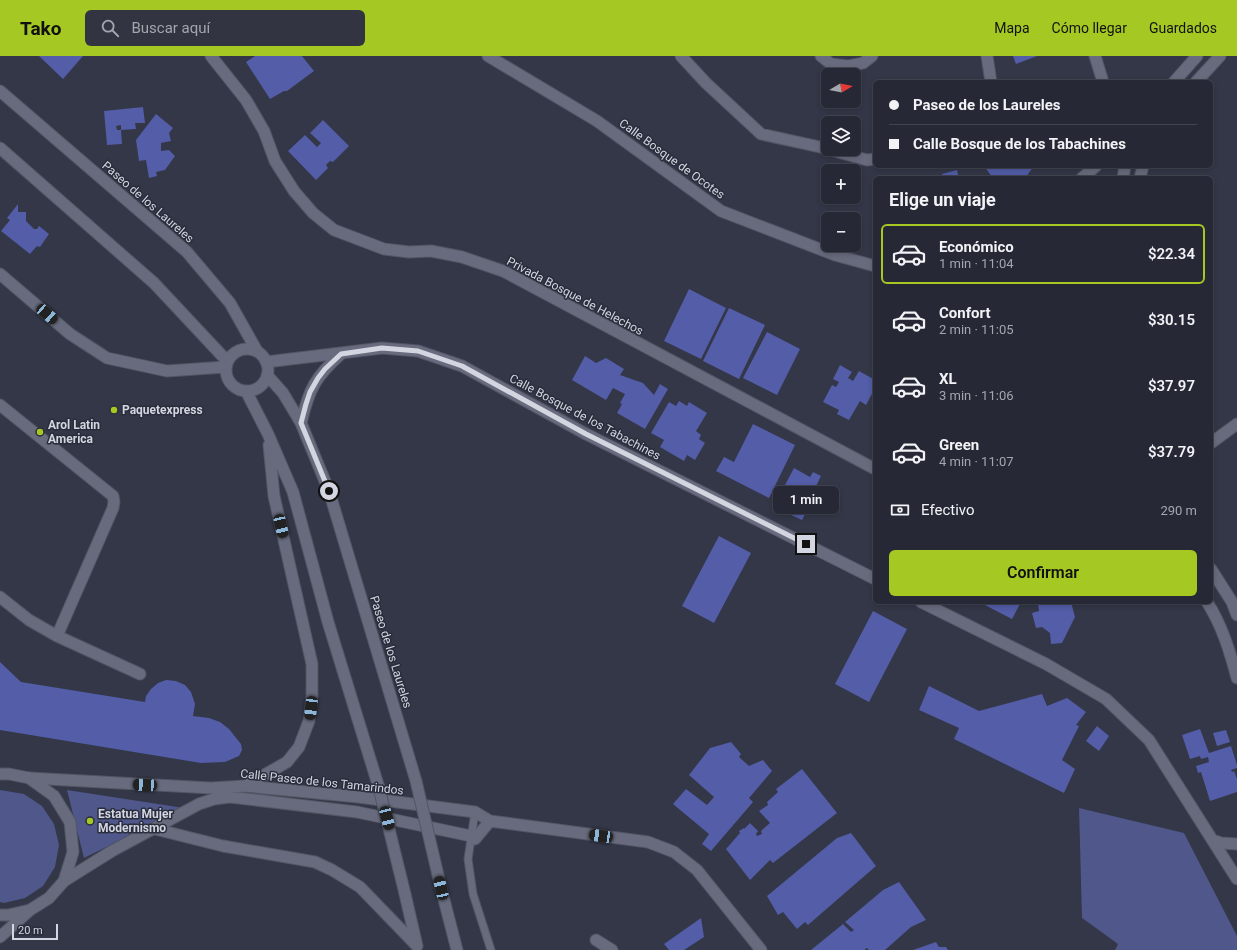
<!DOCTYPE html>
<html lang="es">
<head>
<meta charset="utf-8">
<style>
  body { margin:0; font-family:Roboto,sans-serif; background:#323541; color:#f1f3f6; height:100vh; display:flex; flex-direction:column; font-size:15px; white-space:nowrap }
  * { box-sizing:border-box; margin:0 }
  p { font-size:13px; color:#a4a6ad }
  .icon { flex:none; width:22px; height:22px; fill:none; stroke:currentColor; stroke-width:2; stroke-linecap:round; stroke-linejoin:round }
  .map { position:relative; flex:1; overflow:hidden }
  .drawer { position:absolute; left:873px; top:120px; width:340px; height:428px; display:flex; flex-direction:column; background:#262935; border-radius:6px; box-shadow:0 2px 6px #0003,0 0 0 1px #424550 }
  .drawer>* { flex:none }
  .banner { position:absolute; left:873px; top:24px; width:340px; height:88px; border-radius:6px; box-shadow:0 2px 6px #0003,0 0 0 1px #424550; display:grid; align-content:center; height:88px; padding:0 16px; background:#262935 }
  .needle { width:26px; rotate:80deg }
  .tools { position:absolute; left:821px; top:12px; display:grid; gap:8px }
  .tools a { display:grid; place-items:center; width:40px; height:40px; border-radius:6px; background:#262935; box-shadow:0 2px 6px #0003,0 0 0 1px #424550; font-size:20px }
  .scale { position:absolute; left:12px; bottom:10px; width:46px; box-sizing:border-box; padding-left:4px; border:2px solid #d3d5e0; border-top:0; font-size:11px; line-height:14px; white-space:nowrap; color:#d3d5e0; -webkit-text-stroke:3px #292d3c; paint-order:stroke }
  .end { position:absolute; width:18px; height:18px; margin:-9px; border:5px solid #d3d5e0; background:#111; box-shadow:0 0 0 2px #111 }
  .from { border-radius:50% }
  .bubble { position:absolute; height:28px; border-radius:6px; background:#262935; box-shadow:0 2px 6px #0003,0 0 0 1px #424550; font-size:13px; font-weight:600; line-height:28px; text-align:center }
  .car { position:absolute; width:12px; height:24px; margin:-12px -6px; border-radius:5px; box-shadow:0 0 3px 1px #0007; background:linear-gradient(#222 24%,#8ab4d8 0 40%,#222 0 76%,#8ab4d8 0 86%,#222 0) }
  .banner b { display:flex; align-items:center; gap:14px; height:38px; font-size:15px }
  .banner b+b { border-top:1px solid #424550 }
  .banner i { width:10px; height:10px; background:#f1f3f6 }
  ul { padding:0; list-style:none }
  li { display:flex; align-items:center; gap:12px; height:60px; margin:0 8px 6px; padding:0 8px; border:2px solid transparent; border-radius:6px }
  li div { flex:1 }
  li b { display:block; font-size:15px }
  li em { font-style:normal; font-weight:600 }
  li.on { border-color:#a5c823 }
  li>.icon { width:36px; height:36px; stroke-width:1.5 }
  h2 { padding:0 16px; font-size:18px; line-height:48px }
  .pay { display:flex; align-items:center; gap:10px; height:44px; padding:0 16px; font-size:15px }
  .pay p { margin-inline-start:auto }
  .action { display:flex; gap:8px; margin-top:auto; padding:8px 16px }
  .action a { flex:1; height:46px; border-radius:6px; background:#a5c823; color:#111; font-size:16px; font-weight:600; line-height:46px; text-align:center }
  header { display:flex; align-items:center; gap:24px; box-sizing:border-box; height:56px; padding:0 20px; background:#a5c823; color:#111 }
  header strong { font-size:19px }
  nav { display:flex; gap:22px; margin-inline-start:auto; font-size:14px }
  .search { width:280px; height:36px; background:#323541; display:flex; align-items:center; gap:10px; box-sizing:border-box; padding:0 14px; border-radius:6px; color:#a4a6ad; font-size:15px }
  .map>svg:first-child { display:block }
  .green { fill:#4f578b }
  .building { fill:#535da8 }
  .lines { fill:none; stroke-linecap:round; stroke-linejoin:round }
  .service-casing { stroke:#525563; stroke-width:9 }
  .minor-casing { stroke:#525563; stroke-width:13 }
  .tertiary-casing { stroke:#525563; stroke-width:13 }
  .secondary-casing { stroke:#525563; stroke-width:13 }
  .service { stroke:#676b7d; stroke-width:7 }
  .minor { stroke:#676b7d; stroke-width:11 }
  .tertiary { stroke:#676b7d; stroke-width:11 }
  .secondary { stroke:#676b7d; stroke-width:11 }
  .secondary-bridge-casing { stroke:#525563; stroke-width:13; stroke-linecap:butt }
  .secondary-bridge { stroke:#676b7d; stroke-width:11 }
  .route { stroke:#d3d5e0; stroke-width:5 }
  .poi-dot { fill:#a5c823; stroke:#292d3c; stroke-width:1.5 }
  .labels { text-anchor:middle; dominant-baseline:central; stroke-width:3; stroke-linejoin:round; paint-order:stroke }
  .street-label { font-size:12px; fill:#d3d5e0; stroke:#292d3c }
  .poi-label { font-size:12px; font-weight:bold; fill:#d3d5e0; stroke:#292d3c; text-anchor:start }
</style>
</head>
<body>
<header>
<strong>Tako</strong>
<div class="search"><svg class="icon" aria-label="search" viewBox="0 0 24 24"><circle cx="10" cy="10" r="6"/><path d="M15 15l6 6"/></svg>Buscar aquí</div>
<nav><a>Mapa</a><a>Cómo llegar</a><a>Guardados</a></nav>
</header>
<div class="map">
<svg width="1237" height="894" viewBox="0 0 1237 894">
  <rect width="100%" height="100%" fill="#333747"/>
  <path class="green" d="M 0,734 L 24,738 L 42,750 L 54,768 L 59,789 L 55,811 L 43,830 L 25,842 L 4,847 L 0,846 Z
    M 67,734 L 184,752 L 84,802 Z
    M 1079,752 L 1184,777 L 1237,880 L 1237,894 L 1115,894 L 1118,888 L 1082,862 Z"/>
  <path class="building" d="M 39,0 L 83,0 L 63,23 Z
    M 255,0 L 302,0 L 314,15 L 287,35 L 284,35 L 270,43 L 246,6 Z
    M 1013,0 L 1037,0 L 1016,8 Z
    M 143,51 L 145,67 L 135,67 L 136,73 L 121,74 L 121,69 L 116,70 L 117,74 L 121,74 L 122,88 L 107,89 L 104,55 Z
    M 156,58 L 173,72 L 169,77 L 171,85 L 161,87 L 161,95 L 169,94 L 175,100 L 165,114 L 156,116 L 157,120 L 149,122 L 146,104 L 139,105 L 136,84 Z
    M 323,64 L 349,90 L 333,106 L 330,105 L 326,109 L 328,112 L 316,124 L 288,95 L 305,79 L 317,91 L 321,87 L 310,77 Z
    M 984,110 L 1034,110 L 1025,122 L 993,122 Z
    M 957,114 L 959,122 L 943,122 L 942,118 Z
    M 18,148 L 18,156 L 26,156 L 26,165 L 34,173 L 37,173 L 39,170 L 49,178 L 40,191 L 37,190 L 30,198 L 1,175 L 10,164 L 7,162 Z
    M 689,233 L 726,252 L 701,303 L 664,285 Z
    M 729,252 L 765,269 L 739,323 L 703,305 Z
    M 767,276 L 800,293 L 777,339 L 743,322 Z
    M 585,300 L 596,307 L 606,302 L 624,313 L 620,319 L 643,327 L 654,339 L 660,328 L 668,333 L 645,373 L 617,357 L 622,348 L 620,347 L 625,338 L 613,332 L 606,344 L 572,324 Z
    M 840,309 L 852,316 L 848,322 L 853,325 L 859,315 L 875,324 L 875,332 L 866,349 L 860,345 L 849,364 L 837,358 L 839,354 L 823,346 L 832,329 L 836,331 L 839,326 L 833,323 Z
    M 679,345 L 687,350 L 689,346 L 707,357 L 696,375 L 701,379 L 699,383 L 705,387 L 695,404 L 687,399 L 684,405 L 660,391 L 664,384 L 651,377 L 669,346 L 676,350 Z
    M 753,368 L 795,389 L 769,442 L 716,415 L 724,401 L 734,406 Z
    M 794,412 L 810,421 L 813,416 L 821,420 L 814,434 L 811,434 L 809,438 L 813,443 L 802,464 L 789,458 L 794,448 L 774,438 L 779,429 L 784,431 Z
    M 719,480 L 751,497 L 714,567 L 682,550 Z
    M 979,546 L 1021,546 L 1012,563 Z
    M 1040,546 L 1071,546 L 1075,561 L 1062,587 L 1051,588 L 1050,577 L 1042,571 L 1036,572 L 1032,557 L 1039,555 L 1038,547 Z
    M 873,555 L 907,573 L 869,646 L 835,628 Z
    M 0,606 L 21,626 L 145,646 L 146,640 L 151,633 L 158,627 L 166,624 L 176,625 L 185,629 L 191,636 L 195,648 L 193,660 L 209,662 L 220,666 L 229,673 L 241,688 L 242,694 L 239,700 L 225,706 L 201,707 L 0,674 Z
    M 929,630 L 979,655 L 1042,638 L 1047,650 L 1067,642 L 1086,656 L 1076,669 L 1079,670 L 1062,704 L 1075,713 L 1064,737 L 954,683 L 959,672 L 919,654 Z
    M 1097,670 L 1109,680 L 1099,695 L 1086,685 Z
    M 1200,673 L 1209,697 L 1231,690 L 1237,709 L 1237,712 L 1231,714 L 1232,716 L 1234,715 L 1237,723 L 1237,736 L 1210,745 L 1201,716 L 1198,717 L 1196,710 L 1209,706 L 1208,701 L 1201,703 L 1200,700 L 1190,703 L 1182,679 Z
    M 1226,674 L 1230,686 L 1217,690 L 1213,677 Z
    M 731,686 L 741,698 L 739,701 L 749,710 L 763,704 L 772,715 L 749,742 L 753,746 L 711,795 L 702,788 L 709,778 L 673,748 L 686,733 L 707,749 L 714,741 L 689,719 L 710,692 Z
    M 802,713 L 837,757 L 773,807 L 770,804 L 750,824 L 726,793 L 740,777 L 739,775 L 744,772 L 744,773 L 750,767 L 758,775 L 756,778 L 757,780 L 762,778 L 761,775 L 770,767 L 759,755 L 768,749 L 767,746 L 778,736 L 776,733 Z
    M 851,777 L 876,810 L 808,869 L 805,866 L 797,873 L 783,856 L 778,859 L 767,840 L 837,782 Z
    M 899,826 L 926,864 L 911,871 L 885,894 L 869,894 L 867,892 L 865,893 L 865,894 L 811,894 L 843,868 L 851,876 L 854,874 L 845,866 L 883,834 Z
    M 701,862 L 704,881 L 684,894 L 669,894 L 664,888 Z
    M 936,886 L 939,891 L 946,891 L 948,894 L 913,894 Z"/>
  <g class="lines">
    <g class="service-casing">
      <path id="service" d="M 475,756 L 468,803 L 473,838 L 491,894"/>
    </g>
    <g class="minor-casing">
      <path id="minor" d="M 211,0 L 246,44 L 264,75 L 275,105 L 294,135 L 313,157 L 334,174 L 384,193 L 409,196 L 431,195 L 462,201 L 503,215 L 875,413
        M 488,0 L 597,65 L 721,155 L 835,199 L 875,210
        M 681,0 L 706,27 L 761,78 L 820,91 L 867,104 L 875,103
        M 821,0 L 831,8 L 848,10 L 863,7 L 872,0
        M 987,0 L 991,26
        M 1095,0 L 1103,26
        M 1082,122 L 1096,110
        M 0,218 L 70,278 L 107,302 L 167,315 L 225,311
        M 266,306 L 382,292 L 418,295 L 462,310 L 586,378 L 875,523
        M 0,349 L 113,440 L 114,446 L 113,452 L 57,580
        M 1211,387 L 1237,368
        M 0,541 L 29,564 L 57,580 L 140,618
        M 921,546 L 1046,608 L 1106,643 L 1149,684 L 1237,823
        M 29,722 L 211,732 L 245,730 L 358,741 L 475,756 L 490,765 L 648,786 L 674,796 L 697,814 L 761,894
        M 1213,784 L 1221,787 L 1237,788
        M 64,825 L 112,795 L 199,748 L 214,743 L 230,741 L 357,756 L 471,780 L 475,783 L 490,765
        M 596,884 L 612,894"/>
    </g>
    <g class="tertiary-casing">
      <path id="tertiary" d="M 1174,26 L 1197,0
        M 1196,26 L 1220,0
        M 1123,122 L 1125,110
        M 1140,122 L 1143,110
        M 1211,513 L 1232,546 L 1237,559
        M 1207,546 C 1222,569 1230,596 1237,622
        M 0,718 L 9,718 L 29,722 L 54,740 L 70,766 L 73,796 L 64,825 L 49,842 L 30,854 L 8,859 L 0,859
        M 0,881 L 29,855"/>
    </g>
    <g class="secondary-casing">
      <path id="secondary" d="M 0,35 L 187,196 L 230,247 L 257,295
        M 0,92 L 154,227 L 227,305
        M226 314a21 21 0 1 1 42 0a21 21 0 1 1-42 0Z
        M 267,319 L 283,337 L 301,367 L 329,435 L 416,725
        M 246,335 L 268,378 L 293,436 L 328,566 L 379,732
        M 301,367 C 309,333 315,321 341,298
        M 245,730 L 287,706 L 299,691 L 309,665 L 312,640 L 312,608 L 274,440 L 269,389
        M 155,773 L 223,790 L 315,806 L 332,814 L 360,831 L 417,890
        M 441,832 L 457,894
        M 405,838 L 417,890"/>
    </g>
    <use href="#service" class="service"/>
    <use href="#minor" class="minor"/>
    <use href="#tertiary" class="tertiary"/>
    <use href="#secondary" class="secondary"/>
    <g class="secondary-bridge-casing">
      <path id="secondary-bridge" d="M 416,725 L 441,832
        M 379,732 L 405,838"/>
    </g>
    <use href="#secondary-bridge" class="secondary-bridge"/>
  </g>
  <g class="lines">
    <path class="route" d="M 329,435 L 301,367 L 306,348 L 310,336 L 318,322 L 325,313 L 341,298 L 382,292 L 418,295 L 462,310 L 586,378 L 806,488"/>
  </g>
  <g class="poi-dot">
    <circle cx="114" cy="354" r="4"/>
    <circle cx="40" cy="376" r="4"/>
    <circle cx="90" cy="765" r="4"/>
  </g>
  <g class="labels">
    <g class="street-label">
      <text transform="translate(672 103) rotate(36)">Calle Bosque de Ocotes</text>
      <text transform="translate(148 146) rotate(41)">Paseo de los Laureles</text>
      <text transform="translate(575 240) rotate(28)">Privada Bosque de Helechos</text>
      <text transform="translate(585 361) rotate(28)">Calle Bosque de los Tabachines</text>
      <text transform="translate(391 596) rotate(73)">Paseo de los Laureles</text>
      <text transform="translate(322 726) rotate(6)">Calle Paseo de los Tamarindos</text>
    </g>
    <g class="poi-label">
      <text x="122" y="354">Paquetexpress</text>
      <text x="48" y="369">Arol Latin<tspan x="48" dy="14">America</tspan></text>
      <text x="98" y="758">Estatua Mujer<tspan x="98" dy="14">Modernismo</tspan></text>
    </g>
  </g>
</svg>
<div class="tools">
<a><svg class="needle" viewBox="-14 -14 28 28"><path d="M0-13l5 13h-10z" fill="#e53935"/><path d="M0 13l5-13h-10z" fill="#a4a6ad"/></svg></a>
<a><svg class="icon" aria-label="layers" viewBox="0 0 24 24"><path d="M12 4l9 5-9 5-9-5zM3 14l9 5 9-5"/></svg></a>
<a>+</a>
<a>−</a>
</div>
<div class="scale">20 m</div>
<i class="end from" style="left:329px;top:435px"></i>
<i class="end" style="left:806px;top:488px"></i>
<div class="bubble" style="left:773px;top:430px;width:66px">1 min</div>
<i class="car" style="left:47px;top:258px;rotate:131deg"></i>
<i class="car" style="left:281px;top:470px;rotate:167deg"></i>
<i class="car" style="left:311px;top:652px;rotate:187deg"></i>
<i class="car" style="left:145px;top:729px;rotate:273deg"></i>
<i class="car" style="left:387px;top:762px;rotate:166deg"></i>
<i class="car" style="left:601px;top:780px;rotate:278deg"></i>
<i class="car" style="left:441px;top:832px;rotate:347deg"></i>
<div class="banner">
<b><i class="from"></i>Paseo de los Laureles</b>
<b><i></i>Calle Bosque de los Tabachines</b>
</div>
<section class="drawer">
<h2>Elige un viaje</h2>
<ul>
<li class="on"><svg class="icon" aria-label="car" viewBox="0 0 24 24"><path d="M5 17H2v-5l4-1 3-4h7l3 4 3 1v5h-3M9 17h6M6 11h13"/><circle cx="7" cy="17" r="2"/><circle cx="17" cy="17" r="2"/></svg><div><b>Económico</b><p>1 min · 11:04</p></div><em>$22.34</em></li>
<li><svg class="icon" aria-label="car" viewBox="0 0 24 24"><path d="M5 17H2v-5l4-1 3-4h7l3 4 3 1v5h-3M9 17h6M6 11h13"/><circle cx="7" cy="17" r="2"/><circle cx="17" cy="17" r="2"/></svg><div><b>Confort</b><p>2 min · 11:05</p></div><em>$30.15</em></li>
<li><svg class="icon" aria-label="car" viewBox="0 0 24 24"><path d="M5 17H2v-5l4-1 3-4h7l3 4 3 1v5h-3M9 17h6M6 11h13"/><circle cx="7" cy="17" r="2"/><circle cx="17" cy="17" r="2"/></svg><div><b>XL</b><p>3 min · 11:06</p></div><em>$37.97</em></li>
<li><svg class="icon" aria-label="car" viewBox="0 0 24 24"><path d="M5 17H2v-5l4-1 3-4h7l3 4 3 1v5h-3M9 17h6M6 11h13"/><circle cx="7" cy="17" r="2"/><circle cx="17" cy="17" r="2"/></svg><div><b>Green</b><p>4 min · 11:07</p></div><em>$37.79</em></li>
</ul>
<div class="pay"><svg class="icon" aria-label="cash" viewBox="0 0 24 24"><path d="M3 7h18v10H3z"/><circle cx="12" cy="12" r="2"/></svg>Efectivo<p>290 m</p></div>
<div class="action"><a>Confirmar</a></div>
</section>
</div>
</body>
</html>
